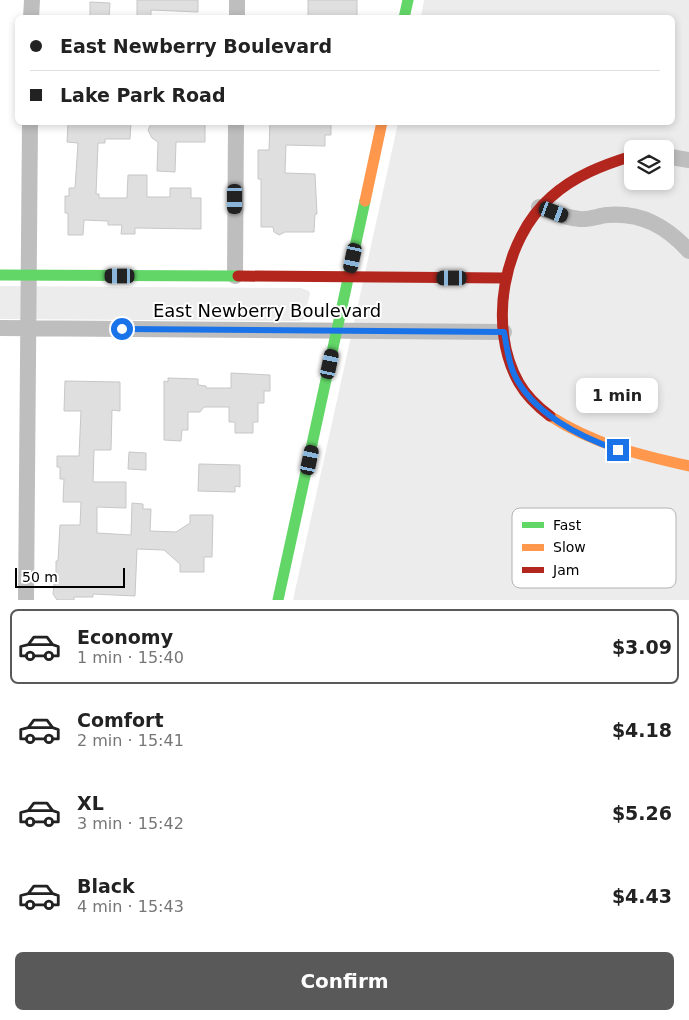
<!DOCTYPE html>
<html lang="en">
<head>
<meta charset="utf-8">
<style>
  body { margin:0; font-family:"DejaVu Sans",sans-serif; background:#f2f2f2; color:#222; height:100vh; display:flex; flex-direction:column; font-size:19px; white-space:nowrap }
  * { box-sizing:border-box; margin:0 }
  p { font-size:16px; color:#767676 }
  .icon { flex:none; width:28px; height:28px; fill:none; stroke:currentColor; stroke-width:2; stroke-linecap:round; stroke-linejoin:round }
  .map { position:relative; height:600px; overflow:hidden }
  .side { display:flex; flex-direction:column; background:#fff; flex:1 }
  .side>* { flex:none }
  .hud { position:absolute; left:15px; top:15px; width:660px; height:110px; border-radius:8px; box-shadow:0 2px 8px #0003; display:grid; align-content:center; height:110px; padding:0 15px; background:#fff }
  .buttons { position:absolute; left:624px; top:140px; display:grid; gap:10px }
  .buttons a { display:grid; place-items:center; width:50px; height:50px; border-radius:8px; background:#fff; box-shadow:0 2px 8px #0003; font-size:25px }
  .scale { position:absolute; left:15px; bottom:12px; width:110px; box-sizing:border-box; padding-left:5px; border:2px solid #000; border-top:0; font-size:14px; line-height:18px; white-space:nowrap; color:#000; -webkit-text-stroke:4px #fff; paint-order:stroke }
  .end { position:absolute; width:22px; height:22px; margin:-11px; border:6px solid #1a73e8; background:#fff; box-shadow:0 0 0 2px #fff }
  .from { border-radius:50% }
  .bubble { position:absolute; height:35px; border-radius:8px; background:#fff; box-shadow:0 2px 8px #0003; font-size:16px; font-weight:700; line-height:35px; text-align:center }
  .car { position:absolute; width:15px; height:30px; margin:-15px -8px; border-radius:6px; box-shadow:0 0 4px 1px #0007; background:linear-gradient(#222 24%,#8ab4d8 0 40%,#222 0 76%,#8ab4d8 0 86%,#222 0) }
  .hud b { display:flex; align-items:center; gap:18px; height:48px; font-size:19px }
  .hud b+b { border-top:1px solid #e0e0e0 }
  .hud i { width:12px; height:12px; background:#222 }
  ul { padding:9px 0 0; list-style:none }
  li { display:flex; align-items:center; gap:15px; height:75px; margin:0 10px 8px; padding:0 5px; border:2px solid transparent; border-radius:8px }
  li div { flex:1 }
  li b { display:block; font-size:19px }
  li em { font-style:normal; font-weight:700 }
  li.selected { border-color:#595959 }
  li>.icon { width:45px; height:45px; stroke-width:1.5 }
  .primary-button { display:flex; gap:10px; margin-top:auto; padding:10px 15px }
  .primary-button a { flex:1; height:58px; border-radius:8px; background:#595959; color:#fff; font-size:20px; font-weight:700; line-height:58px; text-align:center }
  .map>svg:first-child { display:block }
  .green { fill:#ececec; fill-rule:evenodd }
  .building { fill:#dfdfdf; stroke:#c7c7c7 }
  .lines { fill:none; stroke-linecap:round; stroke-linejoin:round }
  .street { stroke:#bebebe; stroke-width:16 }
  .fast { stroke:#63d668; stroke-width:11 }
  .slow { stroke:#ff974d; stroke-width:11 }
  .jam { stroke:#b3261e; stroke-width:11 }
  .route { stroke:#1a73e8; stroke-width:6 }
  .labels { text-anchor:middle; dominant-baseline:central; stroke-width:4; stroke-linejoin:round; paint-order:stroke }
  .street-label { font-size:18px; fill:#000; stroke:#fff }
  .key { fill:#fff; stroke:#b2b2b2; stroke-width:1 }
  .key-label { font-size:14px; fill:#000 }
</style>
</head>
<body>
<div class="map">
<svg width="689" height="600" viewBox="0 0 689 600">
  <rect width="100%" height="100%" fill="#fff"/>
  <path class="green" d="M 424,0 L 689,0 L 689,600 L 293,600 L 398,123 L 672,122 L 672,18 L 421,17 ZM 632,149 L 665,149 L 665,181 L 632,181 Z
    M 0,286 L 301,288 L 309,291 L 310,294 L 304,319 L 300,321 L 0,319 Z"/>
  <path class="building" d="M 137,0 L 198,0 L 198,12 L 151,10 L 151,18 L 137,18 Z
    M 308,0 L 357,0 L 357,18 L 308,18 Z
    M 90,2 L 110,3 L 109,18 L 90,18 Z
    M 131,122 L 130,139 L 105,139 L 105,143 L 98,143 L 96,194 L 99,194 L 99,198 L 127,198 L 128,175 L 147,175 L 147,197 L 170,197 L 170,188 L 191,188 L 191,198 L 201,198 L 201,229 L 135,228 L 135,234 L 121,234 L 122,225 L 108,225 L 108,221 L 84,220 L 83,235 L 68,235 L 68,213 L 65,213 L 65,196 L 69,196 L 69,188 L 75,188 L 78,143 L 67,142 L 68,123 Z
    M 152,122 L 205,122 L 205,142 L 176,142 L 175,172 L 157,171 L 158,142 L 152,138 L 148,130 Z
    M 270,122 L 331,122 L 331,135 L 325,135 L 325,146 L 286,145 L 285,173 L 315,174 L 317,214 L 315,214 L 314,232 L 285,232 L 279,235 L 274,232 L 273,227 L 261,227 L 261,179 L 258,179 L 258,150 L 269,150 Z
    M 231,373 L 270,375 L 270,391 L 264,391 L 264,403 L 258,403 L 258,422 L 253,422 L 253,433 L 235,433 L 235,422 L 229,422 L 229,407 L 204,407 L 200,412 L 188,412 L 188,430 L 182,430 L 181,441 L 164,440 L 164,381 L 168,382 L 168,378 L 198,379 L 198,385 L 206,386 L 206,388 L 231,388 Z
    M 65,381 L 120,382 L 120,411 L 112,410 L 111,450 L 94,450 L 93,482 L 126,482 L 126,508 L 97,507 L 97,533 L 131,535 L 132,503 L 143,504 L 143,509 L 151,509 L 150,531 L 176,532 L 190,523 L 190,515 L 213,515 L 212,557 L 204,557 L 204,572 L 180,572 L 180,564 L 164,550 L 137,549 L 135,596 L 93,594 L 93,597 L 74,597 L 74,600 L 57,600 L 53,594 L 54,584 L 56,584 L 56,561 L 58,561 L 60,525 L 80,525 L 81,502 L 63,502 L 64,479 L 60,479 L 60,467 L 57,467 L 57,456 L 79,456 L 81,411 L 64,411 Z
    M 129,452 L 146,453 L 146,470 L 128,469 Z
    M 199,464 L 240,465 L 240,487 L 235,486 L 235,492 L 198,491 Z"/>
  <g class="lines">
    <path class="street" d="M 31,18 L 32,0
      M 237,18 L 237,0
      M 665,156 L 689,160
      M 539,207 C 552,212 565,218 580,219 C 589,220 598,216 607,215 C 642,212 667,227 689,251
      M 235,276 L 236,122
      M 0,328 L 504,332
      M 26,600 L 30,122"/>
    <path class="fast" d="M 404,18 L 408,0
      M 0,275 L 238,276
      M 278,600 L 365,201"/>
    <path class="slow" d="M 365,201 L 382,122
      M 550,416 C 593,444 640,455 689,466"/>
    <path class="jam" d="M 238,276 L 505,278
      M 550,416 C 538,407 527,397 519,383 C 487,327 503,239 551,197 C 574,176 603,165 632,156"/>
  </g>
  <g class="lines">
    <path class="route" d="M 122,329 L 504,332 C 507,347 508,361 514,374 C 532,413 580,437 618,450"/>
  </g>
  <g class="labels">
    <g class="street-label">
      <text x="267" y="310">East Newberry Boulevard</text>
    </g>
  </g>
  <rect x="512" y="508" width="164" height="80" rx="8" class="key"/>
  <rect x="522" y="522" width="22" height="6" fill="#63d668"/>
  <rect x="522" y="544" width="22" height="7" fill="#ff974d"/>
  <rect x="522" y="567" width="22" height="6" fill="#b3261e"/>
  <g class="key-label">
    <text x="553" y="530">Fast</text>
    <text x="553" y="552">Slow</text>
    <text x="553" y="575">Jam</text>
  </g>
</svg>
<div class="buttons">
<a><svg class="icon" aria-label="layers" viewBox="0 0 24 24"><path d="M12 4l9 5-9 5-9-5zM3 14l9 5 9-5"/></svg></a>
</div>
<div class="scale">50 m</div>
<i class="end from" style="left:122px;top:329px"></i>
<i class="end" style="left:618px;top:450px"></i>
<div class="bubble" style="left:576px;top:378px;width:82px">1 min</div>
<i class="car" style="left:235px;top:199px;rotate:180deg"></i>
<i class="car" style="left:554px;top:212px;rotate:111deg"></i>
<i class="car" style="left:353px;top:258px;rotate:192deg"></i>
<i class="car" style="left:120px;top:276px;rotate:270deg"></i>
<i class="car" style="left:452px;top:278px;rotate:270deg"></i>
<i class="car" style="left:330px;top:364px;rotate:12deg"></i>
<i class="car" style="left:310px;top:460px;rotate:12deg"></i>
<div class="hud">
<b><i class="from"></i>East Newberry Boulevard</b>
<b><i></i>Lake Park Road</b>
</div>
</div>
<section class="side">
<ul>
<li class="selected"><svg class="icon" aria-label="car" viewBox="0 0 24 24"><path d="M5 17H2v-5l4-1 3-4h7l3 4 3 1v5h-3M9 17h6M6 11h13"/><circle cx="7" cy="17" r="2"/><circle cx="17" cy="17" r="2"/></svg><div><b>Economy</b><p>1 min · 15:40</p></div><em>$3.09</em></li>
<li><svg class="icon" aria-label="car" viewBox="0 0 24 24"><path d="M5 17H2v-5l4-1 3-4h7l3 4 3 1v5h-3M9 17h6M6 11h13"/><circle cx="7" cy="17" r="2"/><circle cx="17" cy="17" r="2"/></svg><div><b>Comfort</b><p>2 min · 15:41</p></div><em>$4.18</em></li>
<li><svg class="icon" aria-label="car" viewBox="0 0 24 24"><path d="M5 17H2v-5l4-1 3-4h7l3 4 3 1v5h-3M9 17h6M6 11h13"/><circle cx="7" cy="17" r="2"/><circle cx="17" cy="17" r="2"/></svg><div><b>XL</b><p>3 min · 15:42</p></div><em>$5.26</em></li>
<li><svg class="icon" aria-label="car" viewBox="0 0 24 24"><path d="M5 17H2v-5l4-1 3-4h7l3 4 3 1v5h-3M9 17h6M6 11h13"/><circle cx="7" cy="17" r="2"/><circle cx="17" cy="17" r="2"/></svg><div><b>Black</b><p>4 min · 15:43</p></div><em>$4.43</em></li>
</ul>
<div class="primary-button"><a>Confirm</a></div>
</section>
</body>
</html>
